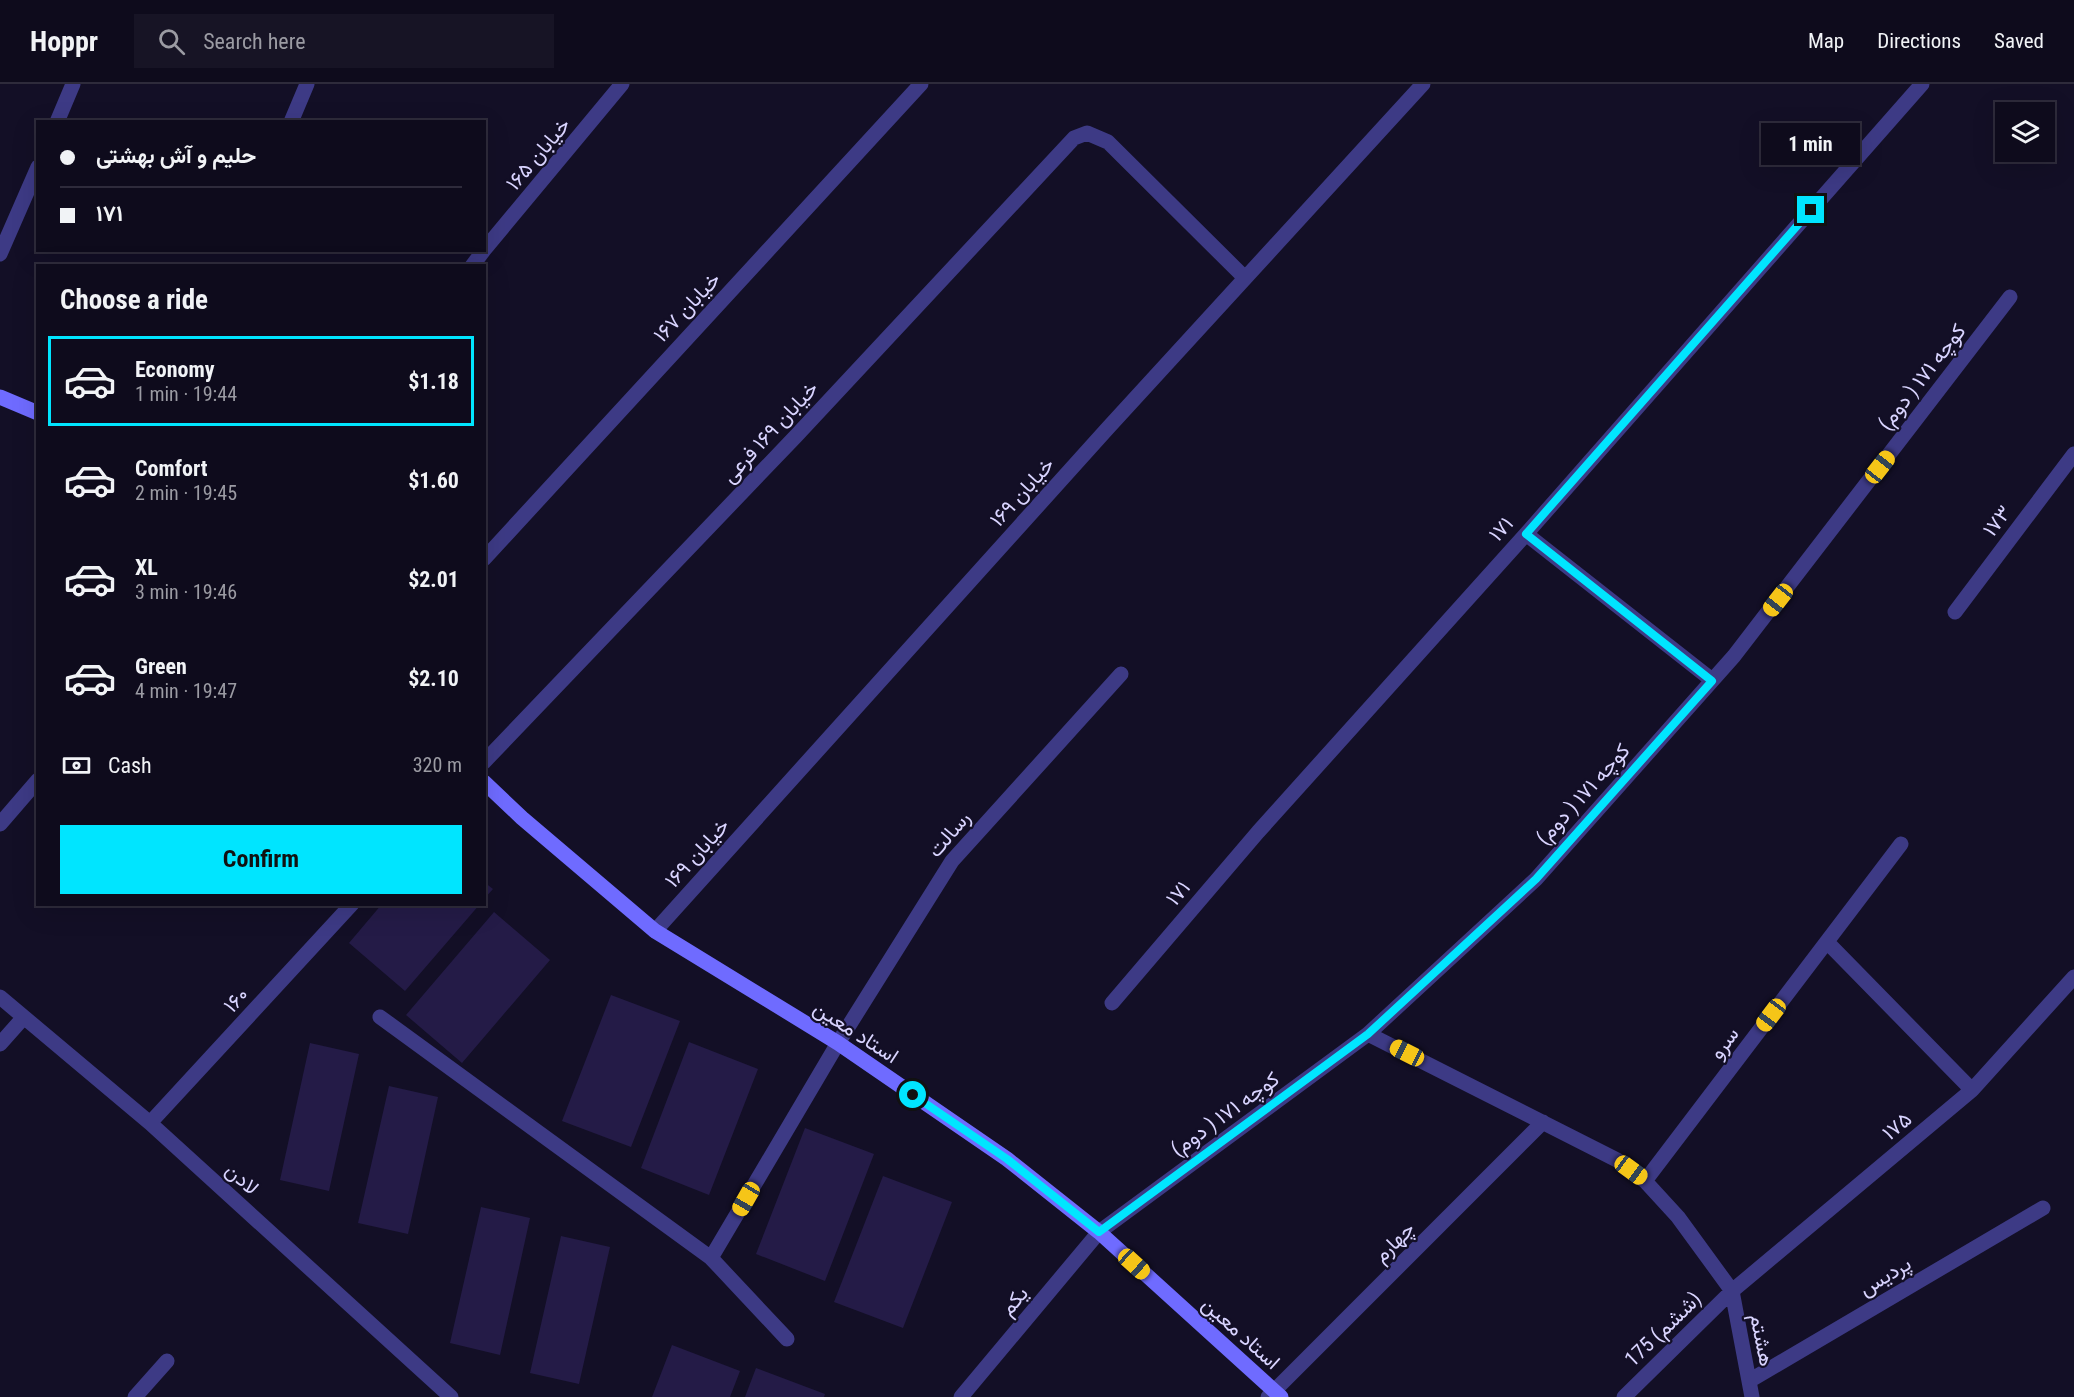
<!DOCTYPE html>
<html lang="en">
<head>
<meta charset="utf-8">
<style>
  body { margin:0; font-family:"Roboto Condensed",Vazirmatn,sans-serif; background:#171425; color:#f1f3f6; height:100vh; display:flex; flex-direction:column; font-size:22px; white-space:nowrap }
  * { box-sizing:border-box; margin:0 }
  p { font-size:20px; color:#9b9ba3 }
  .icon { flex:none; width:33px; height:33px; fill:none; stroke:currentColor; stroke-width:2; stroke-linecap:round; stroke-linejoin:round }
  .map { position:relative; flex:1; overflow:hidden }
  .details { position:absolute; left:36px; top:180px; width:450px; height:642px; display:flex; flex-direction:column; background:#0e0b1c; border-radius:0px; box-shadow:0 6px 24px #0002,0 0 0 2px #2e2b3b }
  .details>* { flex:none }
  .guide { position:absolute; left:36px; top:36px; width:450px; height:132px; border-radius:0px; box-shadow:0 6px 24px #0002,0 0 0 2px #2e2b3b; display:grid; align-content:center; height:132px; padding:0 24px; background:#0e0b1c }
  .tools { position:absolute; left:1995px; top:18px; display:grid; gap:12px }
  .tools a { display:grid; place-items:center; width:60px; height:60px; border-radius:0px; background:#0e0b1c; box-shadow:0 6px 24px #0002,0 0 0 2px #2e2b3b; font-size:30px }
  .end { position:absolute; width:27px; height:27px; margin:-14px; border:8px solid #00e5ff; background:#111; box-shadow:0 0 0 3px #111 }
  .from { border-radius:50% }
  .bubble { position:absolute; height:42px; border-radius:0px; background:#0e0b1c; box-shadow:0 6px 24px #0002,0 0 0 2px #2e2b3b; font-size:20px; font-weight:700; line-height:42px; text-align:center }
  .car { position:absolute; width:18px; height:36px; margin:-18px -9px; border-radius:8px; box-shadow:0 0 4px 2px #0007; background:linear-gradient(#f5c518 24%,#345 0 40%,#f5c518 0 76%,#345 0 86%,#f5c518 0) }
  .guide b { display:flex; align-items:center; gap:21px; height:57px; font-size:22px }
  .guide b+b { border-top:2px solid #2e2b3b }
  .guide i { width:15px; height:15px; background:#f1f3f6 }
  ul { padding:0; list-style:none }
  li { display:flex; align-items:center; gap:18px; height:90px; margin:0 12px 9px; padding:0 12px; border:3px solid transparent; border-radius:0px }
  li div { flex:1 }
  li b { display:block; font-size:22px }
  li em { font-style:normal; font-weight:700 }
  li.current { border-color:#00e5ff }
  li>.icon { width:54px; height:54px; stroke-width:1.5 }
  h2 { padding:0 24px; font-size:27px; line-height:72px }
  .pay { display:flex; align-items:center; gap:15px; height:66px; padding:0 24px; font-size:22px }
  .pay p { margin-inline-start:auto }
  .cta { display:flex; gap:12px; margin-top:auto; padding:12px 24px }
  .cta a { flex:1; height:69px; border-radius:0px; background:#00e5ff; color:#111; font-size:24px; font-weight:700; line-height:69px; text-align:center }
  header { display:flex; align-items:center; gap:36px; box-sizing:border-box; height:84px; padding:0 30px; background:#0e0b1c; border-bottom:2px solid #2e2b3b }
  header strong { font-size:28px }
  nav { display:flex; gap:33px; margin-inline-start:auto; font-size:21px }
  .search { width:420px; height:54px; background:#171425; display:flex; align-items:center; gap:15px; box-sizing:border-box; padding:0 21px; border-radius:0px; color:#9b9ba3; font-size:22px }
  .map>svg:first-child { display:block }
  .building { fill:#241b47 }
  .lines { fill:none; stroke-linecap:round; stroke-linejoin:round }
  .minor { stroke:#3d3a85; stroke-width:15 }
  .secondary { stroke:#6f6bff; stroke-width:15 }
  .route { stroke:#00e5ff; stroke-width:8 }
  .labels { text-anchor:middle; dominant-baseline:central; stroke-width:4.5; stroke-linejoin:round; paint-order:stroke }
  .street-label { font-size:21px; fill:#d9d4ff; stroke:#130f26 }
</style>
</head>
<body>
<header>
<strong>Hoppr</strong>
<div class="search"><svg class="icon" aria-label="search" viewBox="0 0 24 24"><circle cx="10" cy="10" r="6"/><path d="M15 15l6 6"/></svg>Search here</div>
<nav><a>Map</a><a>Directions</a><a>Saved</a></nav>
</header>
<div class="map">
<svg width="2074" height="1313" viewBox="0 0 2074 1313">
  <rect width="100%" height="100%" fill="#130f26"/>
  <path class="building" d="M 484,798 L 493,805 L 484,815 Z
    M 382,820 L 480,820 L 405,907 L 349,859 Z
    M 494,828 L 550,876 L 462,979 L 406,931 Z
    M 611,911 L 680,937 L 631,1063 L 562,1037 Z
    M 689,958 L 758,985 L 709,1111 L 641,1084 Z
    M 310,959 L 359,970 L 329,1107 L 280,1096 Z
    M 389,1002 L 438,1013 L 408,1150 L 358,1139 Z
    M 805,1044 L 874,1070 L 825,1197 L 756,1170 Z
    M 883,1092 L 952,1118 L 903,1244 L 834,1218 Z
    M 481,1123 L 530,1134 L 500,1271 L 450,1259 Z
    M 561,1152 L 610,1163 L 579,1300 L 530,1289 Z
    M 672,1261 L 740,1287 L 730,1313 L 652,1313 Z
    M 756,1284 L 825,1310 L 824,1313 L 745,1313 Z"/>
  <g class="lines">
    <path class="minor" d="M 57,38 L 73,0
      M 291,38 L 307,0
      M 484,166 L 622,0
      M 0,170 L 38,83
      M 472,182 L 484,166
      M 1526,450 L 1712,596
      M 484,475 L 921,0
      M 1955,528 L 2074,370
      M 484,678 L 796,352 L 1074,54 L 1087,49 L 1108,58 L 1245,194
      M 0,740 L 38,696
      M 655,847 L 1107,345 L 1423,0
      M 1827,858 L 1972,1006
      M 0,913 L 150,1039 L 451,1313
      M 1112,919 L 1258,748 L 1526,450 L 1922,0
      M 380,933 L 711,1174 L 787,1255
      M 1368,950 L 1617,1076 L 1645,1097 L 1678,1133 L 1732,1207 L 1752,1313
      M 0,960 L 24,933
      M 150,1039 L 352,820
      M 1645,1097 L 1901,760
      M 711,1174 L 838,959 L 952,777 L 1121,590
      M 1749,1297 L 2043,1124
      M 135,1313 L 167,1277
      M 961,1313 L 1099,1148 L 1368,950 L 1536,795 L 1734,572 L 2010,213
      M 1268,1313 L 1543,1038
      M 1624,1313 L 1732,1207 L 1972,1006 L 2074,893"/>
    <path class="secondary" d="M 0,313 L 38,329
      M 484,698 L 522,734 L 655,847 L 838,959 L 1007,1075 L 1099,1148 L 1281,1313"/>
  </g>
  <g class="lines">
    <path class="route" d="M 913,1011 L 1007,1075 L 1099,1148 L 1368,950 L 1536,795 L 1712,597 L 1526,450 L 1811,126"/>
  </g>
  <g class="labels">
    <g class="street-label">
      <text transform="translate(538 70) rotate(-50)">خیابان ۱۶۵</text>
      <text transform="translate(687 223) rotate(-47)">خیابان ۱۶۷</text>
      <text transform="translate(1922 293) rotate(-52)">کوچه ۱۷۱ ( دوم)</text>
      <text transform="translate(770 348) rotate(-47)">خیابان ۱۶۹ فرعی</text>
      <text transform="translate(1022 408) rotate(-48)">خیابان ۱۶۹</text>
      <text transform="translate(1997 437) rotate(-53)">۱۷۳</text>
      <text transform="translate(1501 445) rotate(-48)">۱۷۱</text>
      <text transform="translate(1583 710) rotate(-48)">کوچه ۱۷۱ ( دوم)</text>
      <text transform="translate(949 750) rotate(-50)">رسالت</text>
      <text transform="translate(697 769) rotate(-48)">خیابان ۱۶۹</text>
      <text transform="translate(1178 809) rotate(-50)">۱۷۱</text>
      <text transform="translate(236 916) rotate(-47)">۱۶۰</text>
      <text transform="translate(856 948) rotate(33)">استاد معین</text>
      <text transform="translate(1724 959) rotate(-53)">سرو</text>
      <text transform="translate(1225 1030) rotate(-36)">کوچه ۱۷۱ ( دوم)</text>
      <text transform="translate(1897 1042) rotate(-40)">۱۷۵</text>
      <text transform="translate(242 1095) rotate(42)">لادن</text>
      <text transform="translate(1394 1158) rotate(-45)">چهارم</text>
      <text transform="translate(1885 1192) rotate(-31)">پردیس</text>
      <text transform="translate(1014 1217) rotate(-50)">یکم</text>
      <text transform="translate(1663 1245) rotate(-44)">175 (ششم)</text>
      <text transform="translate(1241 1249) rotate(42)">استاد معین</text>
      <text transform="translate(1762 1256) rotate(79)">هشتم</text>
    </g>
  </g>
</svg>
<div class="tools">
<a><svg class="icon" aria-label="layers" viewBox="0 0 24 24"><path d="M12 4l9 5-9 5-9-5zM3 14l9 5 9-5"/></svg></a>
</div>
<i class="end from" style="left:913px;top:1011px"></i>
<i class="end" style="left:1811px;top:126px"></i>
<div class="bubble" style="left:1761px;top:39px;width:99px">1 min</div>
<i class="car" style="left:1880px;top:383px;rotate:38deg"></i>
<i class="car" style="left:1778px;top:516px;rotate:218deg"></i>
<i class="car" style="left:1771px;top:931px;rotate:217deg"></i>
<i class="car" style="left:1407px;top:969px;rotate:297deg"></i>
<i class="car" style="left:1631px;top:1086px;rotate:126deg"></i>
<i class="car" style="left:746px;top:1115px;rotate:210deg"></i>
<i class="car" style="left:1134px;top:1180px;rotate:132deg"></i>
<div class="guide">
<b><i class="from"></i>حلیم و آش بهشتی</b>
<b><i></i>۱۷۱</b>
</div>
<section class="details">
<h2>Choose a ride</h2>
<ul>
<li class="current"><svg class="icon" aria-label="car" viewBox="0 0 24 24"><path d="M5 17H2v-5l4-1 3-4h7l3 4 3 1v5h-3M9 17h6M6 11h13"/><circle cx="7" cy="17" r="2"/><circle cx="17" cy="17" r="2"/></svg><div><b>Economy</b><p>1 min · 19:44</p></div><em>$1.18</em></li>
<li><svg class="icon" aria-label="car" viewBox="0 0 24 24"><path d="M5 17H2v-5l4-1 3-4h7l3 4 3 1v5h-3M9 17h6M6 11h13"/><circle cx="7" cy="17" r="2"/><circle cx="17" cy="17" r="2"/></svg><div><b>Comfort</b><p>2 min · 19:45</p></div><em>$1.60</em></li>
<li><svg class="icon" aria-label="car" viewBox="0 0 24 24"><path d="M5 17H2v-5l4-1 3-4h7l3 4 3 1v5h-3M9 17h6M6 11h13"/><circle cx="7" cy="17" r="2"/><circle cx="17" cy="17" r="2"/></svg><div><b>XL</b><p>3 min · 19:46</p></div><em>$2.01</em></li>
<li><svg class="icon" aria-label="car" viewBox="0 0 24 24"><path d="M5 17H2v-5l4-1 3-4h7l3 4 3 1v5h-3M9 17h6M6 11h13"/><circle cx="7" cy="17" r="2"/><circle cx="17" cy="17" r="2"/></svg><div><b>Green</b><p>4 min · 19:47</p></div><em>$2.10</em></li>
</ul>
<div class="pay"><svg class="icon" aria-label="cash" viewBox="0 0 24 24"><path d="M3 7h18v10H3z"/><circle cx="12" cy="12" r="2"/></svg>Cash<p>320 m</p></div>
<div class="cta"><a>Confirm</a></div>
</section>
</div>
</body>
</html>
